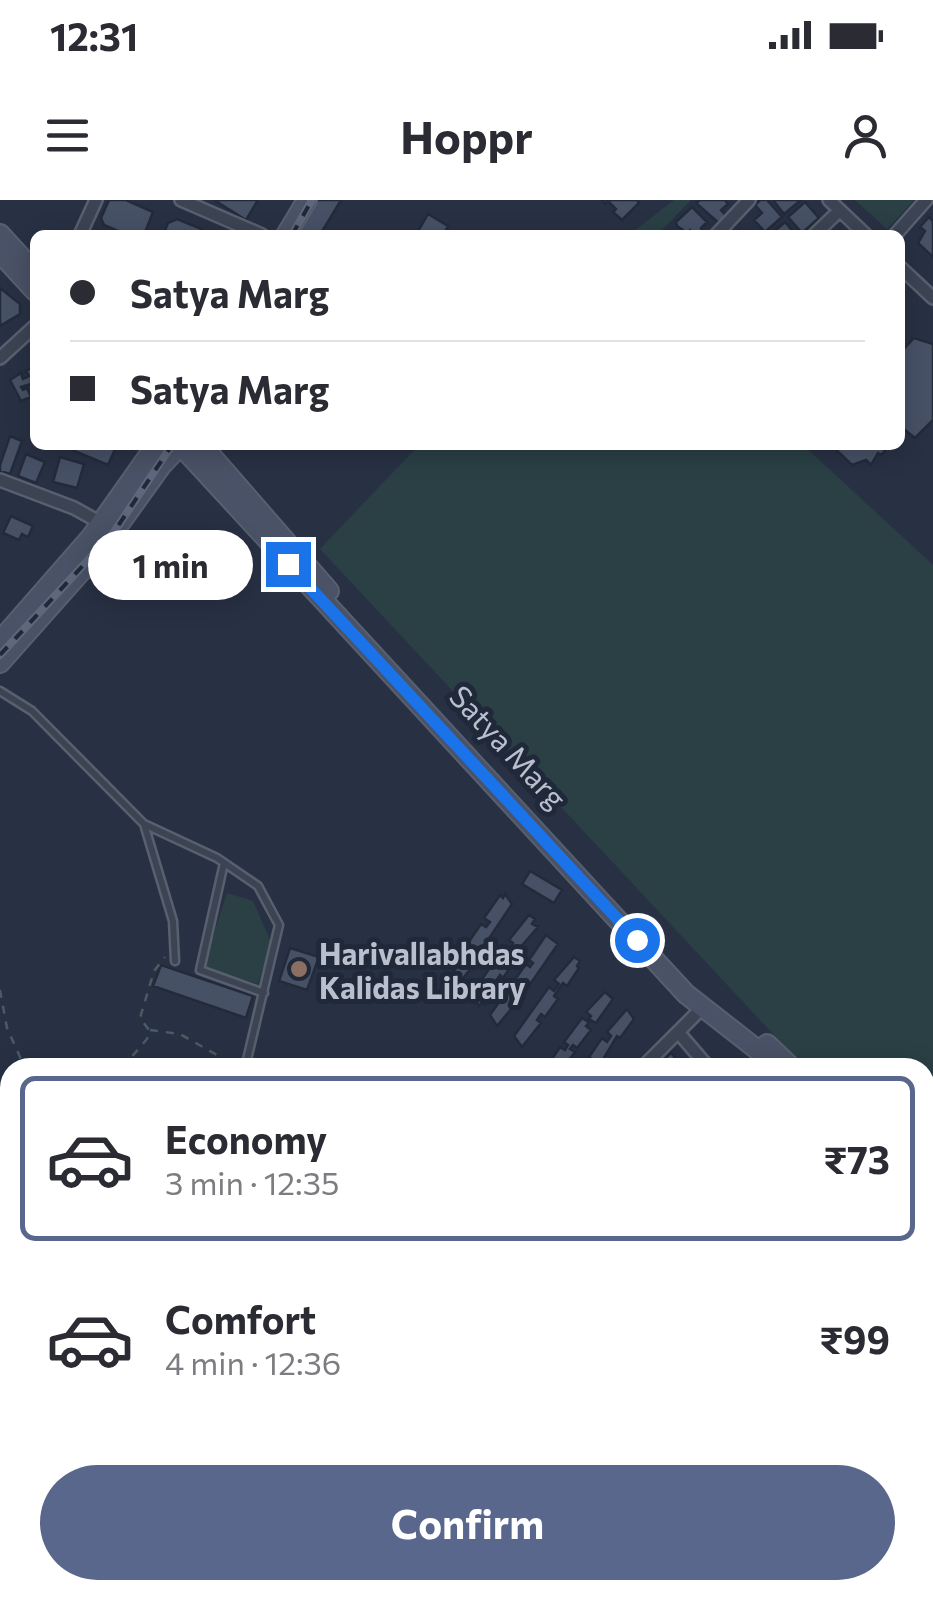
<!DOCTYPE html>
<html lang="en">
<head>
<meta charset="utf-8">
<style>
  body { margin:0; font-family:Commissioner,sans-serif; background:#f7f7f7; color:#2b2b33; height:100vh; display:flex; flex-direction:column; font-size:38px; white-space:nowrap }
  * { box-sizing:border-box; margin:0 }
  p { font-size:32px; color:#7c7c81 }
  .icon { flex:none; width:55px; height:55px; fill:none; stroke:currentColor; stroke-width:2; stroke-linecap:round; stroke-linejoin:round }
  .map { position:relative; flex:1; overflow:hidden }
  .details { position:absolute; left:0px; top:858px; width:935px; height:542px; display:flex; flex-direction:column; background:#fff; border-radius:30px 30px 0 0; box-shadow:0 5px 25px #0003 }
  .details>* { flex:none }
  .top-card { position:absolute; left:30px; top:30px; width:875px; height:220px; border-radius:15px; box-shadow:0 5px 25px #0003; display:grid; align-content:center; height:220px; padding:0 40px; background:#fff }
  .end { position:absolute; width:45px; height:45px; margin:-22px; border:12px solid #1a73e8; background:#fff; box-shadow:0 0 0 5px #fff }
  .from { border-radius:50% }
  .bubble { position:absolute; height:70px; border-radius:35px; background:#fff; box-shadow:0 5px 25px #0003; font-size:32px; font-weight:700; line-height:70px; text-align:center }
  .top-card b { display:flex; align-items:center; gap:35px; height:95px; font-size:38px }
  .top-card b+b { border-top:2px solid #e1e1e2 }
  .top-card i { width:25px; height:25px; background:#2b2b33 }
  ul { padding:18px 0 0; list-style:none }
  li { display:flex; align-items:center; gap:30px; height:165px; margin:0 20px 15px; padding:0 20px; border:5px solid transparent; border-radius:15px }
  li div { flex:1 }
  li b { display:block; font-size:38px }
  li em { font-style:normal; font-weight:700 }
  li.active { border-color:#5a678c }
  li>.icon { width:90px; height:90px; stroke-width:1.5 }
  .action { display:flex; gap:20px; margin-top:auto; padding:20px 40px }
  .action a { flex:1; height:115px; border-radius:60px; background:#5a678c; color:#fff; font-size:40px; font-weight:700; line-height:115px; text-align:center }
  .status { display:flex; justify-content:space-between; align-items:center; height:70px; padding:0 50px; background:#fff; direction:ltr }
  .status svg { height:28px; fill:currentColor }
  header { display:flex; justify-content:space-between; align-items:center; height:130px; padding:0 40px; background:#fff; font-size:45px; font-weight:700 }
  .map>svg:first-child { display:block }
  .green { fill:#2a4045 }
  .building { fill:#475166; stroke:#232b3b; stroke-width:2.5 }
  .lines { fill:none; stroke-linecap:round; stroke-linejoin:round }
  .service-casing { stroke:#585f6e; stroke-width:11 }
  .minor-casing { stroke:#585f6e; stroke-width:16 }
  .tertiary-casing { stroke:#585f6e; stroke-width:20 }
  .secondary-casing { stroke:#585f6e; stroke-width:22 }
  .path { stroke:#485d61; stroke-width:2.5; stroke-dasharray:8 8; stroke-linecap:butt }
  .service { stroke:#3c4454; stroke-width:6 }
  .minor { stroke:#3c4454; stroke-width:11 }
  .tertiary { stroke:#3c4454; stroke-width:15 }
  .secondary { stroke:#4a5267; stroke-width:18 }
  .rail-casing { stroke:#5e677b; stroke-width:8 }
  .rail { stroke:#202939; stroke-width:4; stroke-dasharray:11; stroke-linecap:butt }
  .route { stroke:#1a73e8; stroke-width:12 }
  .education-dot { fill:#8d6e63; stroke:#202939; stroke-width:4 }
  .labels { text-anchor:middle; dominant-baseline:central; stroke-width:10; stroke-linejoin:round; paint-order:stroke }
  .street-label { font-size:30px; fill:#babfcd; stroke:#202939 }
  .poi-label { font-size:30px; font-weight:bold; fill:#babfcd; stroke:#202939; text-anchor:start }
</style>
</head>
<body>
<div class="status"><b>12:31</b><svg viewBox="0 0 49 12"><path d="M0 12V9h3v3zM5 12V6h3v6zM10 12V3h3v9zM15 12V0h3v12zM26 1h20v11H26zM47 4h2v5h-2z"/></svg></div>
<header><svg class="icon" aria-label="menu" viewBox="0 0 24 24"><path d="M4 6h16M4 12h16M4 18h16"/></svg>Hoppr<svg class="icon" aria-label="person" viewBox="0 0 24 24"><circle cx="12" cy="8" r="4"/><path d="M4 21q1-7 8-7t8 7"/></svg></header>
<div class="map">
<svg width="933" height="1399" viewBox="0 0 933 1399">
  <rect width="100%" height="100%" fill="#283144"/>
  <path class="green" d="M 674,0 L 691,0 L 657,35 L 629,35 Z
    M 855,0 L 914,0 L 887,29 Z
    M 419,245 L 803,245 L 933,365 L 933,887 L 925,897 L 925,868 L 804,867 L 320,349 Z
    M 227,693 L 253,701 L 271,742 L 258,784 L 203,767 Z"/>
  <path class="building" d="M 109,0 L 126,0 L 153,12 L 144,35 L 127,35 L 104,25 L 101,18 Z
    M 214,0 L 258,0 L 246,20 Z
    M 296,0 L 341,0 L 320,35 L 275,35 Z
    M 601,0 L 637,0 L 639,3 L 622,20 L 613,12 L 616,9 L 608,1 L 605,4 Z
    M 700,0 L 725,0 L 728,4 L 721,10 L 729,19 L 721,25 L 696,3 Z
    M 760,0 L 767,0 L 782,17 L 765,32 L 754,20 L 762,13 L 755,5 Z
    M 773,0 L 801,0 L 784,14 Z
    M 805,2 L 819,18 L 802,33 L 788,17 Z
    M 692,7 L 707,22 L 701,28 L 704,35 L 694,35 L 690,30 L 687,33 L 677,26 L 676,22 Z
    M 428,14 L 448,26 L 443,35 L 416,35 Z
    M 929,17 L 933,21 L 933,57 L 918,43 L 925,31 L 920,27 Z
    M 177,19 L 199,28 L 209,35 L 163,35 L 168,23 Z
    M 785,22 L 796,35 L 770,35 Z
    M 0,88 L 20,104 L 20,114 L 0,126 Z
    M 914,138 L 933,144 L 933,220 L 915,238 L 900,226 L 900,153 Z
    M 35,166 L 35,189 L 31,184 L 21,187 L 23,190 L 27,188 L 31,197 L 21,201 L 10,180 L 21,173 L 23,179 L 29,176 L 26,171 Z
    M 10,236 L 22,241 L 10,274 L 0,271 L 0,265 Z
    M 60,245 L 117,245 L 108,265 Z
    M 831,245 L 881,245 L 885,251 L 881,255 L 878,253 L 871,265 L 866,260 L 852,265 Z
    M 26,254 L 45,262 L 36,283 L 18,276 Z
    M 60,257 L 84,264 L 77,288 L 53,282 Z
    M 11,316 L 33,326 L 28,337 L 22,334 L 19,340 L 3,333 Z
    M 530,671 L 562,690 L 554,703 L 522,684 Z
    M 505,694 L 512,704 L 478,755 L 473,755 L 467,751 L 470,745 L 468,743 L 481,724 L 486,727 L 490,722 L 484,718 L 500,695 L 503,698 Z
    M 529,715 L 535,719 L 532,724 L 538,727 L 513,756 L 516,759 L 503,778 L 500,775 L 496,781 L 500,783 L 485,805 L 482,802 L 479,806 L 471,795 L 505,746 L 509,749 L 513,743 L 509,740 Z
    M 546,735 L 558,744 L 522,796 L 518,793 L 513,799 L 517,802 L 497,826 L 490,815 L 526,764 L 530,767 L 533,763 L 529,760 Z
    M 290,748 L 319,757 L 307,790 L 279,781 Z
    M 463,756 L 475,763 L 457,786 L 451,776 Z
    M 574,757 L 580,761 L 577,766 L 579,768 L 567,786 L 563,783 L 554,796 L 558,799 L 545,817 L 541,814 L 537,820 L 541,823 L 522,847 L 514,836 L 549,787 L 554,791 L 559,784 L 554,780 Z
    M 161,765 L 253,796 L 246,818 L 153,786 Z
    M 605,792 L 613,799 L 596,823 L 591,820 L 586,826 L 591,830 L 577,848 L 573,845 L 570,849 L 575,852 L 563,868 L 546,868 L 560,847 L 565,850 L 568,845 L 564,842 L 582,818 L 587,821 L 591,816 L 586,812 Z
    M 627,809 L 634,819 L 620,838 L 617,836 L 598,868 L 593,865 L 581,868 L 585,861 L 589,864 L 593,860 L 589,857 L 602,838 L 607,842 L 611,836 L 607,832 Z
    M 671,853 L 684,868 L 655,868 Z
    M 933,1147 L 933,1178 L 925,1168 L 925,1158 L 929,1159 L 925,1153 Z
    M 928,1190 L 933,1195 L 933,1217 L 925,1224 L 925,1193 Z
    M 925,1253 L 933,1262 L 933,1292 L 929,1296 L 925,1292 Z
    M 8,1372 L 10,1390 L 50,1390 L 48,1399 L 4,1395 Z
    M 837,1390 L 865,1390 L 868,1391 L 865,1399 L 834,1399 Z"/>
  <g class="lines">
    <g class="service-casing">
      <path id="service" d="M 0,491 L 32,511 L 144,624 L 217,658 L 258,686 L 279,725 L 245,868
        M 144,624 L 173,721 L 175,761
        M 224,663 L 200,770 L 264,793"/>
    </g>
    <g class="minor-casing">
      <path id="minor" d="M 181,0 L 262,35
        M 829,0 L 866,35
        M 80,35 L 96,0
        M 716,35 L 749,0
        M 814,35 L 840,10
        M 895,35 L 926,0
        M 900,67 L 933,98
        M 0,158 L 35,126
        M 0,280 L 74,308 L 101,323
        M 678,832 L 709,868
        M 642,868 L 703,807
        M 925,1314 L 933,1323"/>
    </g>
    <g class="tertiary-casing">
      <path id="tertiary" d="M 618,1390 L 641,1399"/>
    </g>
    <g class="secondary-casing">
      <path id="secondary" d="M 0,34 L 35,72
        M 286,35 L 307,0
        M 0,53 L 35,91
        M 180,245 L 686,794 L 768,858 L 776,868
        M 202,245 L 329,391
        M 0,441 L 91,337 L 156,245
        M 0,463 L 103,347 L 161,266 L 181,245
        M 767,844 L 792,868
        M 925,913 L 933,903
        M 925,935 L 933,925
        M 925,1038 L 933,1047
        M 476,1399 L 493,1390
        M 511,1399 L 528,1390"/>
    </g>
    <path class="path" d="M 0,790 L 7,828 L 25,868
      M 150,830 L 180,834 L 238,867
      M 122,868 L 147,839 L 149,830 L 140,818 L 154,771 L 165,757
      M 0,1005 L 10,1005"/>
    <use href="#service" class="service"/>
    <use href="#minor" class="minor"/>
    <use href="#tertiary" class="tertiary"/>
    <use href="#secondary" class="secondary"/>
    <g class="rail-casing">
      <path id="rail" d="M 292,35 L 312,0
        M 0,455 L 114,332 L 172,245"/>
    </g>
    <use href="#rail" class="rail"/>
  </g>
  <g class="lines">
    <path class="route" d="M 288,364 L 637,740"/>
  </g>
  <circle class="education-dot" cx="299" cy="769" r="10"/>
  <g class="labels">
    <g class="street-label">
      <text transform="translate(509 546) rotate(47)">Satya Marg</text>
    </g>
    <g class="poi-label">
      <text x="319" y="752">Harivallabhdas<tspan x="319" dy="34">Kalidas Library</tspan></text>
    </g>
  </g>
</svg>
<i class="end from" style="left:637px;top:740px"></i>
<i class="end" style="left:288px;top:364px"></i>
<div class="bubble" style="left:88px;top:330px;width:165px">1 min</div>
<div class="top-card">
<b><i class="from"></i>Satya Marg</b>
<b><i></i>Satya Marg</b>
</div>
<section class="details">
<ul>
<li class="active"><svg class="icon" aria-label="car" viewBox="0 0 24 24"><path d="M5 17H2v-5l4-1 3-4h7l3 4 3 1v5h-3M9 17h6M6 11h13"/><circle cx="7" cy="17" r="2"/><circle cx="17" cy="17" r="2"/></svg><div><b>Economy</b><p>3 min · 12:35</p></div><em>₹73</em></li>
<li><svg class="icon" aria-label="car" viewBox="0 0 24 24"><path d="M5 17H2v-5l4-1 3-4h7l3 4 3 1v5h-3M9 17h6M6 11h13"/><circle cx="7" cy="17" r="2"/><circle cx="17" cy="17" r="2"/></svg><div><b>Comfort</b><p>4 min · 12:36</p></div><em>₹99</em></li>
</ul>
<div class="action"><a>Confirm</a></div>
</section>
</div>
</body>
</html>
